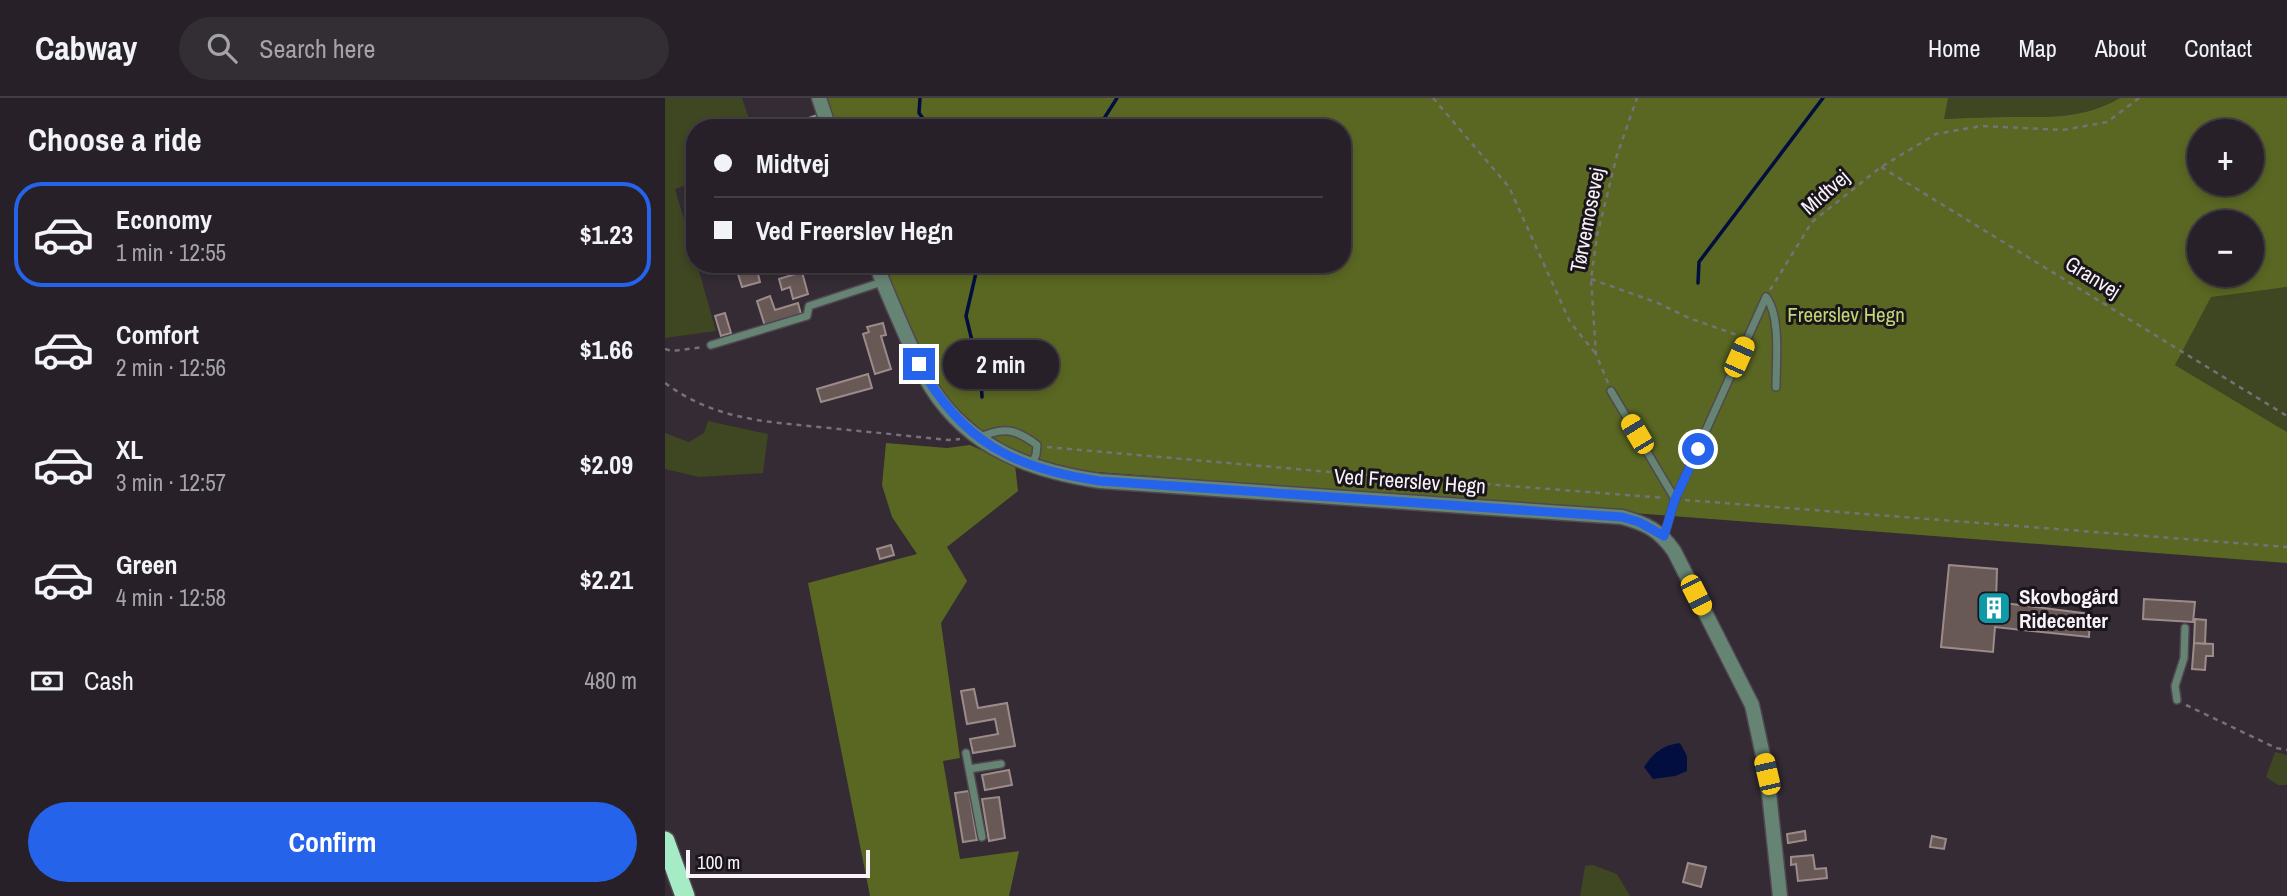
<!DOCTYPE html>
<html lang="en">
<head>
<meta charset="utf-8">
<style>
  body { margin:0; font-family:"Archivo Narrow",sans-serif; background:#332d34; color:#f1f3f6; height:100vh; display:flex; flex-direction:column; font-size:26px; white-space:nowrap }
  * { box-sizing:border-box; margin:0 }
  p { font-size:23px; color:#a4a3a8 }
  .icon { flex:none; width:38px; height:38px; fill:none; stroke:currentColor; stroke-width:2; stroke-linecap:round; stroke-linejoin:round }
  .map { position:relative; flex:1; overflow:hidden }
  .panel { display:flex; flex-direction:column; background:#272028; width:665px }
  .panel>* { flex:none }
  .hud { position:absolute; left:21px; top:21px; width:665px; height:154px; border-radius:28px; box-shadow:0 4px 10px #0003,0 0 0 2px #433e45; display:grid; align-content:center; height:154px; padding:0 28px; background:#272028 }
  .buttons { position:absolute; left:1522px; top:21px; display:grid; gap:14px }
  .buttons a { display:grid; place-items:center; width:77px; height:77px; border-radius:50%; background:#272028; box-shadow:0 4px 10px #0003,0 0 0 2px #433e45; font-size:35px }
  .scale { position:absolute; left:21px; bottom:18px; width:184px; box-sizing:border-box; padding-left:7px; border:4px solid #f9f3f9; border-top:0; font-size:19px; line-height:24px; white-space:nowrap; color:#f9f3f9; -webkit-text-stroke:5px #19151a; paint-order:stroke }
  .end { position:absolute; width:32px; height:32px; margin:-16px; border:9px solid #2563eb; background:#fff; box-shadow:0 0 0 4px #fff }
  .from { border-radius:50% }
  .bubble { position:absolute; height:49px; border-radius:24px; background:#272028; box-shadow:0 4px 10px #0003,0 0 0 2px #433e45; font-size:23px; font-weight:700; line-height:49px; text-align:center }
  .car { position:absolute; width:21px; height:42px; margin:-21px -10px; border-radius:9px; box-shadow:0 0 5px 2px #0007; background:linear-gradient(#f5c518 24%,#345 0 40%,#f5c518 0 76%,#345 0 86%,#f5c518 0) }
  .hud b { display:flex; align-items:center; gap:24px; height:66px; font-size:26px }
  .hud b+b { border-top:2px solid #433e45 }
  .hud i { width:18px; height:18px; background:#f1f3f6 }
  ul { padding:0; list-style:none }
  li { display:flex; align-items:center; gap:21px; height:105px; margin:0 14px 10px; padding:0 14px; border:4px solid transparent; border-radius:28px }
  li div { flex:1 }
  li b { display:block; font-size:26px }
  li em { font-style:normal; font-weight:700 }
  li.on { border-color:#2563eb }
  li>.icon { width:63px; height:63px; stroke-width:1.5 }
  h2 { padding:0 28px; font-size:32px; line-height:84px }
  .pay { display:flex; align-items:center; gap:18px; height:77px; padding:0 28px; font-size:26px }
  .pay p { margin-inline-start:auto }
  .button { display:flex; gap:14px; margin-top:auto; padding:14px 28px }
  .button a { flex:1; height:80px; border-radius:42px; background:#2563eb; color:#fff; font-size:28px; font-weight:700; line-height:80px; text-align:center }
  header { display:flex; align-items:center; gap:42px; box-sizing:border-box; height:98px; padding:0 35px; background:#272028; border-bottom:2px solid #433e45 }
  header strong { font-size:33px }
  nav { display:flex; gap:38px; margin-inline-start:auto; font-size:24px }
  .search { width:490px; height:63px; background:#332d34; display:flex; align-items:center; gap:18px; box-sizing:border-box; padding:0 24px; border-radius:38px; color:#a4a3a8; font-size:26px }
  main { display:flex; flex:1; min-height:0 }
  .map>svg:first-child { display:block }
  .green { fill:#3f4622 }
  .forest { fill:#5a6722; fill-rule:evenodd }
  .water { fill:#020e3f }
  .lines { fill:none; stroke-linecap:round; stroke-linejoin:round }
  .stream { stroke:#020e3f; stroke-width:3.5 }
  .building { fill:#685957; stroke:#9c8b89; stroke-width:2 }
  .service-casing { stroke:#504750; stroke-width:10 }
  .tertiary-casing { stroke:#504750; stroke-width:17 }
  .trunk-casing { stroke:#504750; stroke-width:22 }
  .path { stroke:#787079; stroke-width:2.5; stroke-dasharray:5 5; stroke-linecap:butt }
  .service { stroke:#668474; stroke-width:7 }
  .tertiary { stroke:#668474; stroke-width:14 }
  .trunk { stroke:#a4ebc6; stroke-width:19 }
  .route { stroke:#2563eb; stroke-width:9 }
  .labels { text-anchor:middle; dominant-baseline:central; stroke-width:6; stroke-linejoin:round; paint-order:stroke }
  .street-label { font-size:21px; fill:#f9f3f9; stroke:#19151a }
  .park-label { font-size:21px; fill:#c2d676; stroke:#19151a }
  .poi-label { font-size:21px; font-weight:bold; fill:#f9f3f9; stroke:#19151a; text-anchor:start }
</style>
</head>
<body>
<header>
<strong>Cabway</strong>
<div class="search"><svg class="icon" aria-label="search" viewBox="0 0 24 24"><circle cx="10" cy="10" r="6"/><path d="M15 15l6 6"/></svg>Search here</div>
<nav><a>Home</a><a>Map</a><a>About</a><a>Contact</a></nav>
</header>
<main>
<section class="panel">
<h2>Choose a ride</h2>
<ul>
<li class="on"><svg class="icon" aria-label="car" viewBox="0 0 24 24"><path d="M5 17H2v-5l4-1 3-4h7l3 4 3 1v5h-3M9 17h6M6 11h13"/><circle cx="7" cy="17" r="2"/><circle cx="17" cy="17" r="2"/></svg><div><b>Economy</b><p>1 min · 12:55</p></div><em>$1.23</em></li>
<li><svg class="icon" aria-label="car" viewBox="0 0 24 24"><path d="M5 17H2v-5l4-1 3-4h7l3 4 3 1v5h-3M9 17h6M6 11h13"/><circle cx="7" cy="17" r="2"/><circle cx="17" cy="17" r="2"/></svg><div><b>Comfort</b><p>2 min · 12:56</p></div><em>$1.66</em></li>
<li><svg class="icon" aria-label="car" viewBox="0 0 24 24"><path d="M5 17H2v-5l4-1 3-4h7l3 4 3 1v5h-3M9 17h6M6 11h13"/><circle cx="7" cy="17" r="2"/><circle cx="17" cy="17" r="2"/></svg><div><b>XL</b><p>3 min · 12:57</p></div><em>$2.09</em></li>
<li><svg class="icon" aria-label="car" viewBox="0 0 24 24"><path d="M5 17H2v-5l4-1 3-4h7l3 4 3 1v5h-3M9 17h6M6 11h13"/><circle cx="7" cy="17" r="2"/><circle cx="17" cy="17" r="2"/></svg><div><b>Green</b><p>4 min · 12:58</p></div><em>$2.21</em></li>
</ul>
<div class="pay"><svg class="icon" aria-label="cash" viewBox="0 0 24 24"><path d="M3 7h18v10H3z"/><circle cx="12" cy="12" r="2"/></svg>Cash<p>480 m</p></div>
<div class="button"><a>Confirm</a></div>
</section>
<div class="map">
<svg width="1622" height="798" viewBox="0 0 1622 798">
  <rect width="100%" height="100%" fill="#342b35"/>
  <path class="green" d="M 0,0 L 77,0 L 87,30 L 30,30 L 30,84 L 10,91 L 30,159 L 30,166 L 32,166 L 51,233 L 0,240 Z
    M 1283,0 L 1455,0 C 1418,21 1385,19 1344,19 C 1322,19 1300,20 1278,21 Z
    M 1622,189 L 1622,334 L 1510,267 L 1546,198 Z
    M 43,323 L 103,336 L 98,375 L 34,379 L 0,371 L 0,335 L 24,344 L 39,335 Z
    M 1610,654 L 1622,657 L 1622,687 L 1613,687 L 1601,679 Z
    M 928,767 L 952,776 L 965,798 L 915,798 L 920,768 Z"/>
  <path class="forest" d="M 157,0 L 1283,0 L 1279,21 C 1301,20 1322,19 1344,19 C 1385,19 1418,21 1455,0 L 1622,0 L 1622,189 L 1546,199 L 1510,267 L 1622,334 L 1622,465 L 418,373 L 359,358 L 324,339 L 289,308 L 258,264 L 217,166 L 677,166 L 677,30 L 168,30 ZM 1535,33 L 1587,33 L 1587,86 L 1535,86 ZM 1535,124 L 1587,124 L 1587,177 L 1535,177 Z
    M 221,345 L 282,350 L 305,347 L 350,367 L 353,393 L 282,449 L 302,483 L 276,525 L 295,660 L 278,663 L 295,761 L 354,753 L 344,798 L 205,798 L 143,485 L 252,456 L 227,419 L 217,387 Z"/>
  <path class="water" d="M 1015,645 L 1022,658 L 1022,673 L 1010,678 L 988,681 L 979,669 C 988,655 998,647 1015,645 Z"/>
  <g class="lines">
    <path class="stream" d="M 255,0 L 254,15 L 265,30
      M 433,30 L 452,0
      M 313,166 L 301,218 L 316,280 L 317,299
      M 1033,185 L 1034,164 L 1158,0"/>
  </g>
  <path class="building" d="M 152,17 L 156,29 L 128,30 L 126,26 Z
    M 92,172 L 95,184 L 77,189 L 73,176 Z
    M 137,174 L 143,196 L 128,201 L 125,189 L 117,192 L 114,181 Z
    M 105,198 L 110,212 L 133,205 L 136,216 L 100,228 L 92,203 Z
    M 60,215 L 66,235 L 56,238 L 50,218 Z
    M 218,225 L 221,237 L 216,238 L 226,271 L 210,276 L 198,236 L 204,234 L 202,229 Z
    M 203,276 L 207,290 L 156,304 L 152,291 Z
    M 226,447 L 229,457 L 215,461 L 212,451 Z
    M 1284,467 L 1332,471 L 1331,504 L 1425,516 L 1424,539 L 1330,529 L 1328,554 L 1276,549 Z
    M 1479,501 L 1530,504 L 1528,524 L 1478,521 Z
    M 1530,521 L 1541,522 L 1540,546 L 1529,545 Z
    M 1529,545 L 1548,546 L 1548,558 L 1541,558 L 1540,572 L 1527,571 Z
    M 309,591 L 313,610 L 342,605 L 350,648 L 308,655 L 305,641 L 333,636 L 330,621 L 302,626 L 296,593 Z
    M 344,672 L 347,687 L 320,692 L 317,677 Z
    M 304,693 L 312,742 L 298,744 L 290,695 Z
    M 334,699 L 340,740 L 324,743 L 317,701 Z
    M 1140,733 L 1141,742 L 1123,745 L 1122,736 Z
    M 1267,738 L 1281,741 L 1279,751 L 1265,749 Z
    M 1148,757 L 1150,771 L 1161,770 L 1162,780 L 1133,783 L 1131,766 L 1126,767 L 1126,759 Z
    M 1023,765 L 1041,769 L 1036,789 L 1018,784 Z"/>
  <g class="lines">
    <g class="service-casing">
      <path id="service" d="M 1101,199 C 1116,218 1111,264 1111,289
        M 46,247 L 142,218 L 144,208 L 217,184
        M 946,293 L 1010,401
        M 314,340 C 338,328 351,331 372,347 L 371,357 L 366,367
        M 999,438 L 1010,401 L 1101,199
        M 1512,602 L 1510,588 L 1519,560 L 1520,530
        M 301,655 L 317,739
        M 304,671 L 336,666"/>
    </g>
    <g class="tertiary-casing">
      <path id="tertiary" d="M 154,0 L 164,30
        M 211,166 C 219,188 229,210 238,231 C 247,251 255,271 266,289 C 305,351 367,373 435,383 L 957,419 C 982,426 994,432 1009,453 L 1087,607 L 1102,676 L 1115,798"/>
    </g>
    <g class="trunk-casing">
      <path id="trunk" d="M 0,743 L 20,798"/>
    </g>
    <path class="path" d="M 768,0 L 844,89 L 905,224 L 931,256
      M 1216,69 L 1622,318
      M 926,181 L 993,205 L 1024,220 L 1072,237
      M 1105,192 L 1147,124 L 1216,69 L 1271,36 L 1316,28 L 1398,32 L 1442,24 L 1474,0
      M 0,251 L 7,253 L 39,249
      M 0,285 C 51,323 105,324 165,330 C 205,334 245,338 284,342 L 295,341
      M 943,285 L 931,256 L 926,181 L 932,138 L 952,57 L 972,0
      M 382,349 L 665,374 L 1000,400
      M 1020,402 L 1622,449
      M 1521,607 L 1611,650 L 1622,652"/>
    <use href="#service" class="service"/>
    <use href="#tertiary" class="tertiary"/>
    <use href="#trunk" class="trunk"/>
  </g>
  <g class="lines">
    <path class="route" d="M 254,266 C 296,344 350,371 435,383 L 957,419 L 974,424 L 999,438 L 1010,401 L 1033,351"/>
  </g>
  <defs>
    <g id="building-square" transform="scale(1.75)"><rect x="-9" y="-9" width="18" height="18" rx="4" fill="#0f9aa8" stroke="#19151a"/><path d="M-4-6H4V6H1V3H-1V6H-4ZM-2.5-4.3h1.7v1.8h-1.7ZM.8-4.3h1.7v1.8H.8ZM-2.5-1h1.7V.8h-1.7ZM.8-1h1.7V.8H.8Z" fill="#fff"/></g>
  </defs>
  <g fill-rule="evenodd">
    <use href="#building-square" x="1329" y="510"/>
  </g>
  <g class="labels">
    <g class="street-label">
      <text transform="translate(1160 94) rotate(-41)">Midtvej</text>
      <text transform="translate(922 122) rotate(-79)">Tørvemosevej</text>
      <text transform="translate(1428 179) rotate(32)">Granvej</text>
      <text transform="translate(745 383) rotate(4)">Ved Freerslev Hegn</text>
    </g>
    <g class="park-label">
      <text x="1181" y="216">Freerslev Hegn</text>
    </g>
    <g class="poi-label">
      <text x="1354" y="498">Skovbogård<tspan x="1354" dy="24">Ridecenter</tspan></text>
    </g>
  </g>
</svg>
<div class="buttons">
<a>+</a>
<a>−</a>
</div>
<div class="scale">100 m</div>
<i class="end from" style="left:1033px;top:351px"></i>
<i class="end" style="left:254px;top:266px"></i>
<div class="bubble" style="left:278px;top:242px;width:116px">2 min</div>
<i class="car" style="left:1074px;top:259px;rotate:24deg"></i>
<i class="car" style="left:972px;top:336px;rotate:329deg"></i>
<i class="car" style="left:1031px;top:497px;rotate:153deg"></i>
<i class="car" style="left:1102px;top:676px;rotate:347deg"></i>
<div class="hud">
<b><i class="from"></i>Midtvej</b>
<b><i></i>Ved Freerslev Hegn</b>
</div>
</div>
</main>
</body>
</html>
